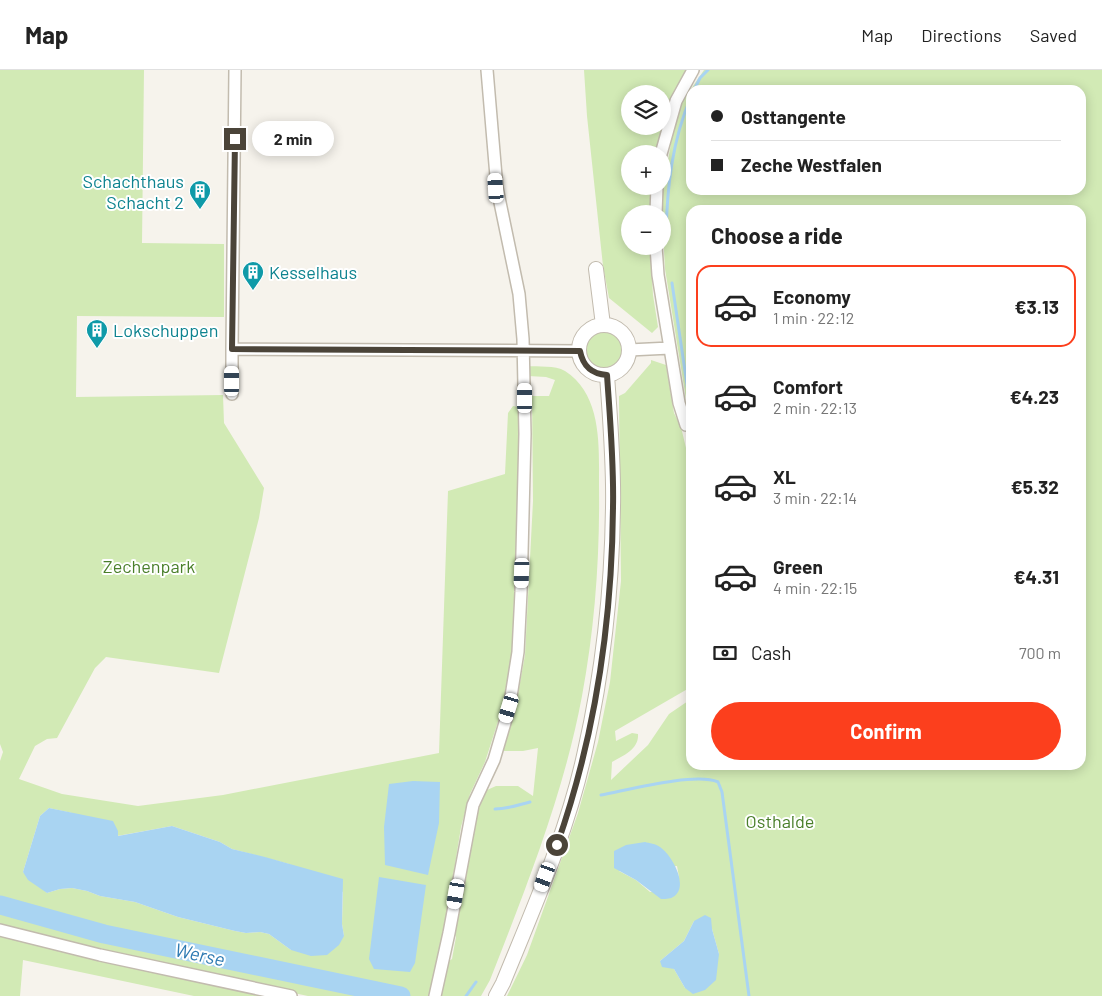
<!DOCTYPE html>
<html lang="en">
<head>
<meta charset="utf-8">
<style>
  body { margin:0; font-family:Barlow,sans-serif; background:#f2f2f2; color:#222; height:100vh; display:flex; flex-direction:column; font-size:19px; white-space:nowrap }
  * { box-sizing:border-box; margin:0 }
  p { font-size:16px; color:#767676 }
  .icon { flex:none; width:28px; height:28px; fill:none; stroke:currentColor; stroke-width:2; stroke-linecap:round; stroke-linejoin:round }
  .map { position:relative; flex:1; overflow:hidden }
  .sheet { position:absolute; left:686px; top:135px; width:400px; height:565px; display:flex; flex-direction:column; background:#fff; border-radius:15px; box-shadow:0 2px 12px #0003 }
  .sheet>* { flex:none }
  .guide { position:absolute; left:686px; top:15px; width:400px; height:110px; border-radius:15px; box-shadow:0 2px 12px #0003; display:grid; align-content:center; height:110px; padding:0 25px; background:#fff }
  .buttons { position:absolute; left:621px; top:15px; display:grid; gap:10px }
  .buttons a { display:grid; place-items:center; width:50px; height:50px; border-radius:50%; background:#fff; box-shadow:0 2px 12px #0003; font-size:25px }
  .end { position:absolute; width:22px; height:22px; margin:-11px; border:6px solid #4b4439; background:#fff; box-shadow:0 0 0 2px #fff }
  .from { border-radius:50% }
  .bubble { position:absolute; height:35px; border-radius:18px; background:#fff; box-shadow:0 2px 12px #0003; font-size:16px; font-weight:700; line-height:35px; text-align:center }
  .car { position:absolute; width:15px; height:30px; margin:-15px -8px; border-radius:6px; box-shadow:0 0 4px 1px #0007; background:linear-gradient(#fff 24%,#345 0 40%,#fff 0 76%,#345 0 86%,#fff 0) }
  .guide b { display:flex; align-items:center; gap:18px; height:48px; font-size:19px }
  .guide b+b { border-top:1px solid #e0e0e0 }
  .guide i { width:12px; height:12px; background:#222 }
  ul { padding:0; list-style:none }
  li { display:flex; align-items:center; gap:15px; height:82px; margin:0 10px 8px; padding:0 15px; border:2px solid transparent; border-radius:15px }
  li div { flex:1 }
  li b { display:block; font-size:19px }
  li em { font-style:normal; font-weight:700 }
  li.on { border-color:#fc3f1d }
  li>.icon { width:45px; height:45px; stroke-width:1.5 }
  h2 { padding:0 25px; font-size:22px; line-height:60px }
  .pay { display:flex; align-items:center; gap:12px; height:55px; padding:0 25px; font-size:19px }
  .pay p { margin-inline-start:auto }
  .button { display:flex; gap:10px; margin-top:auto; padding:10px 25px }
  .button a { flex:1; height:58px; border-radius:30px; background:#fc3f1d; color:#fff; font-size:20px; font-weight:700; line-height:58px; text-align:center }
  header { display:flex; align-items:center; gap:30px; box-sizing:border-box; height:70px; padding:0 25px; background:#fff; border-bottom:1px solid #e0e0e0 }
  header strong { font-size:24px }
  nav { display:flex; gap:28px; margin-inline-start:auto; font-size:18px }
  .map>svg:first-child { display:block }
  .green { fill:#d2eab5; fill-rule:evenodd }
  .water { fill:#a9d4f2 }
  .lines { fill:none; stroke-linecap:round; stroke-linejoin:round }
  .stream { stroke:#a9d4f2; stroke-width:3 }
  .river { stroke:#a9d4f2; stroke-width:19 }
  .minor-casing { stroke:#c2bbae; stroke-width:14 }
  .tertiary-casing { stroke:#c2bbae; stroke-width:16 }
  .minor { stroke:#fff; stroke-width:11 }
  .tertiary { stroke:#fff; stroke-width:14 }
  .route { stroke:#4b4439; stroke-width:6 }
  .labels { text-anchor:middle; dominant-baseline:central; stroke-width:4; stroke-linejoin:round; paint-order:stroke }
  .culture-label { font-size:18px; fill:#0d838f; stroke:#fff; text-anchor:start }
  .park-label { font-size:18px; fill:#4a7f2a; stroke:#fff }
  .water-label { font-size:19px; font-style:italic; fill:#2e7ab2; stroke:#fff }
</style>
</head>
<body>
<header>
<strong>Map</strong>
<nav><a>Map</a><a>Directions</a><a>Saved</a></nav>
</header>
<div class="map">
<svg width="1102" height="926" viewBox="0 0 1102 926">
  <rect width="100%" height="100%" fill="#f6f3ec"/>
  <path class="green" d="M 0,0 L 144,0 L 142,173 L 224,174 L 224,247 L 77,246 L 76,327 L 223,325 L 224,353 L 264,418 L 259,448 L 219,603 L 106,587 L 95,598 L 57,668 L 47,669 L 35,676 L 19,709 L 62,724 L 138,736 L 223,725 L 439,683 L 448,421 L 505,404 L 508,343 L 513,336 L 518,337 L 518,429 L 512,580 L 503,636 L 485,692 L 470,724 L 461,757 L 444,863 L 431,926 L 308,926 L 99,882 L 0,856 L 0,691 L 3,682 L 0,674 ZM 49,738 L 72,743 L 117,766 L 172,756 L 220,772 L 232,779 L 289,794 L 343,822 L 342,854 L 344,866 L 291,880 L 269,864 L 260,862 L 246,863 L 235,861 L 178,847 L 135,832 L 100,826 L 87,821 L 72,818 L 60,819 L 47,823 L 23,802 L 40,746 Z
    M 584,0 L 686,0 C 672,27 662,53 657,84 L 630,84 L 630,116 L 652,116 L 650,144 L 630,144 L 630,176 L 650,176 L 653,225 L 658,257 L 652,263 L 609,228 L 603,196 L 587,46 ZM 630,24 L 662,24 L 662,56 L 630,56 Z
    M 704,0 L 1102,0 L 1102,926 L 507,926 L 527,885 L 578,743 L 598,672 L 610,612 L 621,511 L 619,326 L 625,323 L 651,293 L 651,290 L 666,295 L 674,343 L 681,357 L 691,399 L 691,617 L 615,661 L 616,671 L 632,663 L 638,664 C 639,679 624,685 612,692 L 611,710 L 648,675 L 669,644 L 691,629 L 691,695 L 1081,695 L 1081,140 L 691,140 L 691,360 L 665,199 L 662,144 L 663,117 L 675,52 L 681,34 ZM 691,20 L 1081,20 L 1081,120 L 691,120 ZM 677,796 L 679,807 L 678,822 L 650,822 L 636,810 L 619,801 ZM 694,851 L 712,859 L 719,884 L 685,918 L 674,899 L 660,891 L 684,871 Z
    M584 280a20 20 0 1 1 40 0a20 20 0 1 1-40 0Z
    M 527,296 C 538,297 555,295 565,301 C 602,325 599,375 599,415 C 600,485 595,557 582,626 C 564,723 526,818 490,910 L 481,926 L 440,926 L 446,893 L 452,889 L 456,867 L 453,860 C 462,814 466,762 487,720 L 496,716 L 518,716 L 533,726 L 538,678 L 523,681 L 503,681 L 515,640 L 525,585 L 533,431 L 532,326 L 549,326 L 555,310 L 546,307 L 528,306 Z
    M 0,865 L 273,926 L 194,926 L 23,890 L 20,926 L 0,926 Z"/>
  <path class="water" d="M 413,711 L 440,712 L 439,753 L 428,805 L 385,795 L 384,757 L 389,714 Z
    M 49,738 L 113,751 L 118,761 L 118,766 L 172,756 L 220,772 L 232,779 L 265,787 L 343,809 L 342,854 L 344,866 L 339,875 L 327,885 L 311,886 L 291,880 L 269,864 L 260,862 L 246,863 L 235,861 L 178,847 L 135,832 L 100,826 L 87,821 L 72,818 L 60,819 L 47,823 L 28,810 L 23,802 L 40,746 Z
    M 645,772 C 649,773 656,774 660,777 C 672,785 690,817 673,827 C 670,829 664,829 661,829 L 636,810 L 614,798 L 614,781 L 626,775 Z
    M 379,807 L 426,815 L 415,893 L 410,902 L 374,899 L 369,889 Z
    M 705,845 L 711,848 L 712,859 L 719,884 L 716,910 L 705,920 L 693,924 L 685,918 L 674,899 L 662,897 L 660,891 L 684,871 L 694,851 Z"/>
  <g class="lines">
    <path class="stream" d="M 694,20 L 700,8 L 708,0
      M 666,165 C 667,118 672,70 691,27
      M 672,213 L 691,342
      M 601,725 C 628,720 695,702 718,712 L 722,722 L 749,926
      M 495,739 C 508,739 518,735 530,732
      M 466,926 L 476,912"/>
    <path class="river" d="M 0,835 L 104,864 L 401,926"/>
    <g class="minor-casing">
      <path id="minor" d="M 235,0 L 232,279 L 579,281
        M 661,84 L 676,31 L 693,0
        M 656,144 L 657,116
        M 656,176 L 658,205 L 679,333 L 686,355
        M 629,280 L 670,278
        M 232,324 L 232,279
        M 0,860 L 100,885 L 291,926
        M 435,926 L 449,863 L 473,735 L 494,690 L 509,639 L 518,582 L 521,522 L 525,364 L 523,269 L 519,224 L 497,118 L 487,0"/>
    </g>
    <g class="tertiary-casing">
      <path id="tertiary" d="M 596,199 L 603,255
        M579 280a25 25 0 1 1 50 0a25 25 0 1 1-50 0Z
        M 496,926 L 503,913 C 534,837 568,761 585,681 C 603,601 612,519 613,437 C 614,393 610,349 607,305"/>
    </g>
    <use href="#minor" class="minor"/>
    <use href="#tertiary" class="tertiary"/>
  </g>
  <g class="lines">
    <path class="route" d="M 235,69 L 232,279 L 580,281 C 583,296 591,304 607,305 C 610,349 614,393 613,437 C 612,552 595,667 557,775"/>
  </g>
  <defs>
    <g id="building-pin" transform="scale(1.125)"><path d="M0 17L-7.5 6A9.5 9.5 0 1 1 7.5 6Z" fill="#0f9aa8" stroke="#fff"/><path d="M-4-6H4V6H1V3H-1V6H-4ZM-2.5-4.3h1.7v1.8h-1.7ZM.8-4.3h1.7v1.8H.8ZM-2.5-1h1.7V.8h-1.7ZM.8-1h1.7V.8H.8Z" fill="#fff"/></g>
  </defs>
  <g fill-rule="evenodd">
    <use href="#building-pin" x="200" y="121"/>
    <use href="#building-pin" x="253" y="202"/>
    <use href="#building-pin" x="97" y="260"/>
  </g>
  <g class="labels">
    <g class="culture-label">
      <text x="184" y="111" text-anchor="end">Schachthaus<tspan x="184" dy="21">Schacht 2</tspan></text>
      <text x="269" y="202">Kesselhaus</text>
      <text x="113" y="260">Lokschuppen</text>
    </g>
    <g class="park-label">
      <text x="149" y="496">Zechenpark</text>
      <text x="780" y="751">Osthalde</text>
    </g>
    <g class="water-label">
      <text transform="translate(200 884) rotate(12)">Werse</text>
    </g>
  </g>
</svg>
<div class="buttons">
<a><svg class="icon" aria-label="layers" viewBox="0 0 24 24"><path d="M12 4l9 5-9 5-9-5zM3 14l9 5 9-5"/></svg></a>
<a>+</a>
<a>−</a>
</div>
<i class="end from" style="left:557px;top:775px"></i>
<i class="end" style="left:235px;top:69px"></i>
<div class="bubble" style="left:252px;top:51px;width:82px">2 min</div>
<i class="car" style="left:496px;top:118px;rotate:356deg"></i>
<i class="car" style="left:232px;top:311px;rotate:0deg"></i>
<i class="car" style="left:525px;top:328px;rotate:0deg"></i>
<i class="car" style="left:522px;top:503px;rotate:182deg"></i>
<i class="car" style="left:509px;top:638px;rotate:197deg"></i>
<i class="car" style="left:545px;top:807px;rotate:200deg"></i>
<i class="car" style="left:456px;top:824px;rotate:190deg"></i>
<div class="guide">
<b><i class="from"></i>Osttangente</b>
<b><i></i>Zeche Westfalen</b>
</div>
<section class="sheet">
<h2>Choose a ride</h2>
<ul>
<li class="on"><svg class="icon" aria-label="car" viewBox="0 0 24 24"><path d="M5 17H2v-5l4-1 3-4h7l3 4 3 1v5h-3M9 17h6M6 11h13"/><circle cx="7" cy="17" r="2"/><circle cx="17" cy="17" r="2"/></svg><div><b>Economy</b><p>1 min · 22:12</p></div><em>€3.13</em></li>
<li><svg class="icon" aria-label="car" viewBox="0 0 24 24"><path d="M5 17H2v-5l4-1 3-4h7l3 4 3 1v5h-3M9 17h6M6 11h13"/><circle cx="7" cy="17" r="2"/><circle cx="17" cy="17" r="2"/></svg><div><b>Comfort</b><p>2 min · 22:13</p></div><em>€4.23</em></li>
<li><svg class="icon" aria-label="car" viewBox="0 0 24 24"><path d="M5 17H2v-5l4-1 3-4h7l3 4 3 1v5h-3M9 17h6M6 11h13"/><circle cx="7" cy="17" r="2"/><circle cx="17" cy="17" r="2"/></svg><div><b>XL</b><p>3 min · 22:14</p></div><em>€5.32</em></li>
<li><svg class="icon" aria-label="car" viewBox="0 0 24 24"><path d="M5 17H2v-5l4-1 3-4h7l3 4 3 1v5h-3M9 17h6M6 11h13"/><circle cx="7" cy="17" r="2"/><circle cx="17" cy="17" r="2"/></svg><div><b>Green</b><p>4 min · 22:15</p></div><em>€4.31</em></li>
</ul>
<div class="pay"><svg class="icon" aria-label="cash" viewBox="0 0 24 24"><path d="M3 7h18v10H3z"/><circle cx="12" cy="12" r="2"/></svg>Cash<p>700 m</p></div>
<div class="button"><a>Confirm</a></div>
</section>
</div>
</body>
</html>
